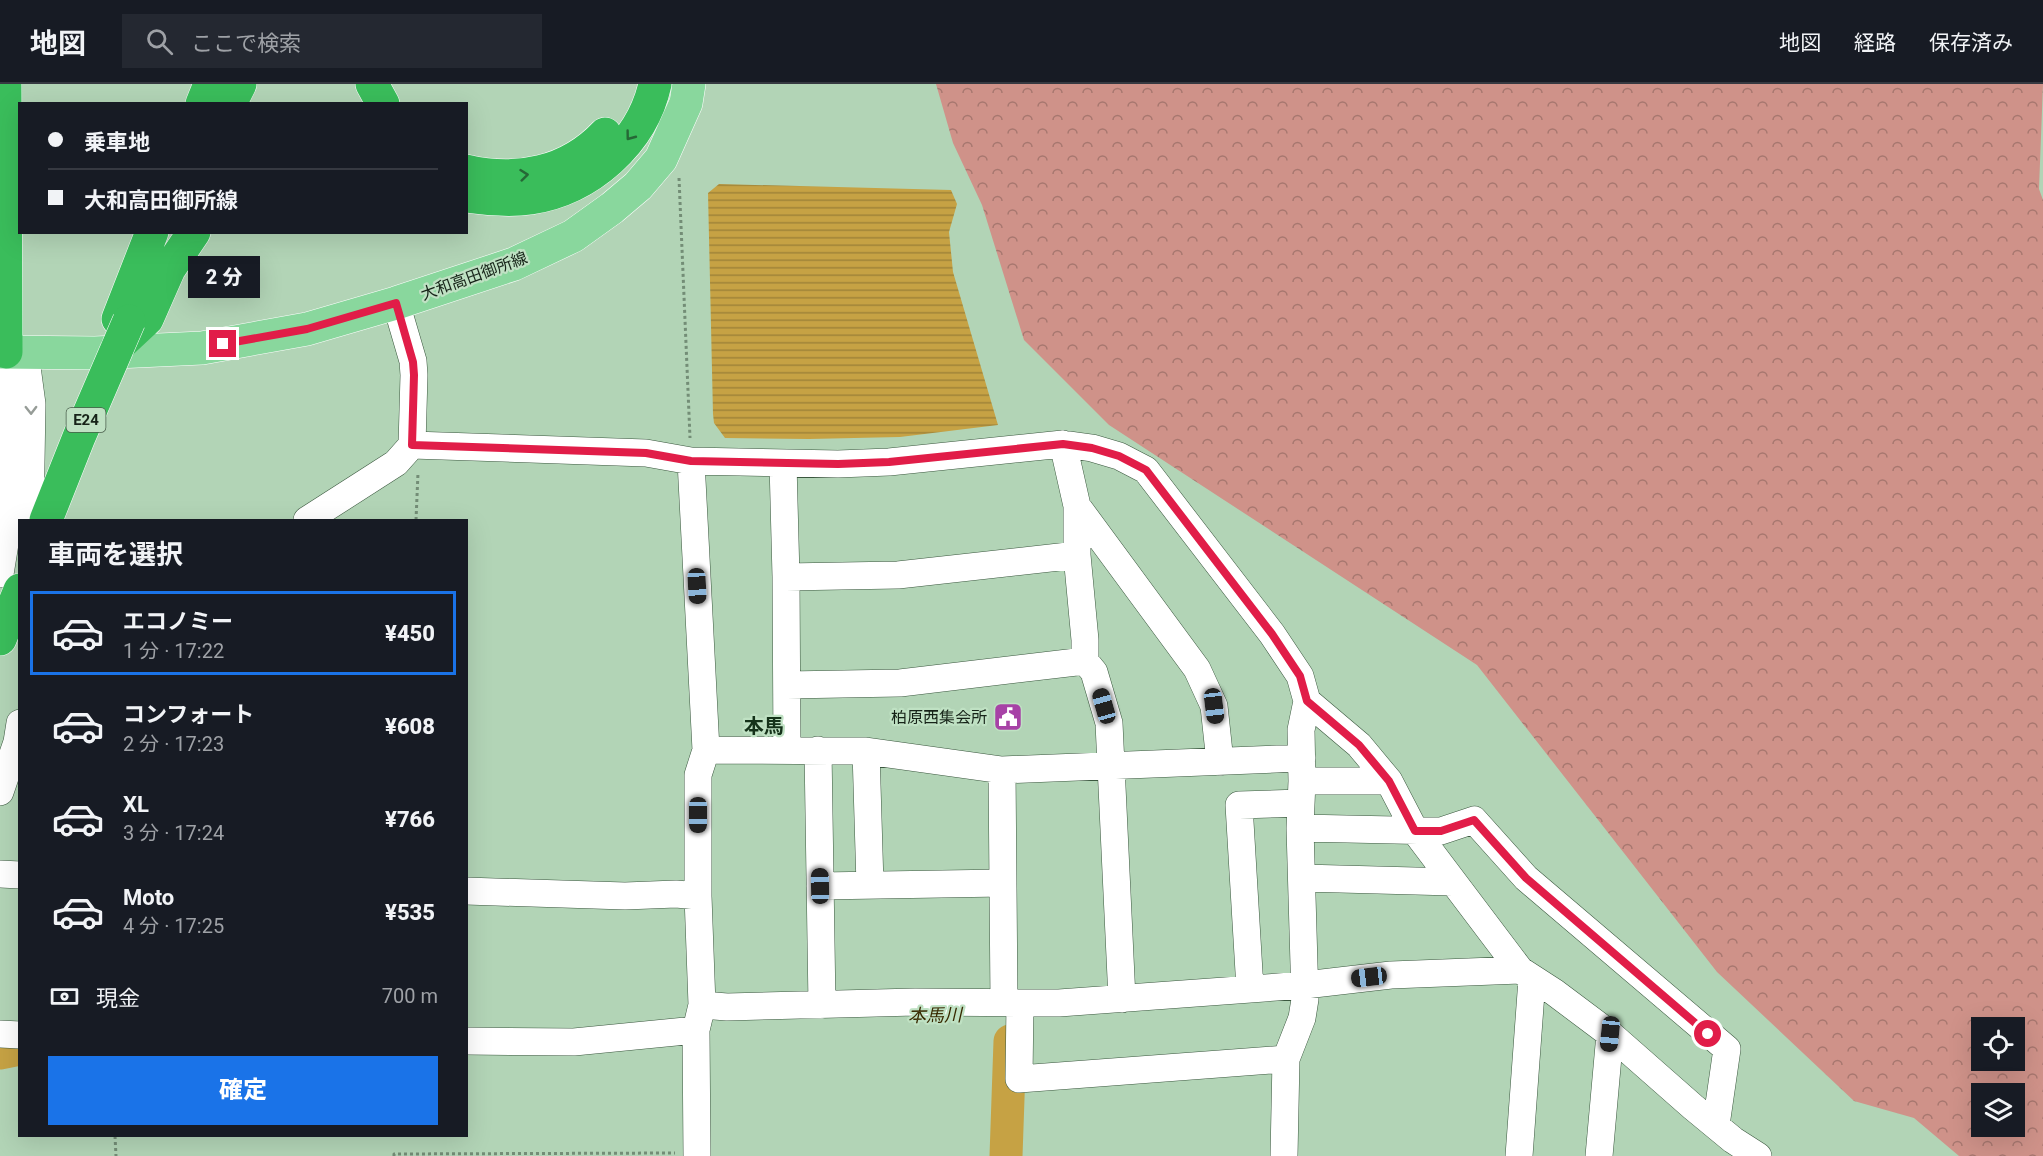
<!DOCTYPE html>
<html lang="ja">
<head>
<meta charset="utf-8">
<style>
  body { margin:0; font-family:Roboto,"Noto Sans JP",sans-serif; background:#242831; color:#f1f3f6; height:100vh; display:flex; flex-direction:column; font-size:22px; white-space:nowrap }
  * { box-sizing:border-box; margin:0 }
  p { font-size:20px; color:#9ea1a6 }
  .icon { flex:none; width:33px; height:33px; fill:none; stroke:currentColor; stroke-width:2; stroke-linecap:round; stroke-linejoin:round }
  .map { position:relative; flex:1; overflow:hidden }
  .side { position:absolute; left:18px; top:435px; width:450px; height:618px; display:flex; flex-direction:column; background:#171b24; border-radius:0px; box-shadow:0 6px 24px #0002 }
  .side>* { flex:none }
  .top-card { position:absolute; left:18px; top:18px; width:450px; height:132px; border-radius:0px; box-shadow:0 6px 24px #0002; display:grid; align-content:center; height:132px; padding:0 30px; background:#171b24 }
  .controls { position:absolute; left:1971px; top:933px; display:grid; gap:12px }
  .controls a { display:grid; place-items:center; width:54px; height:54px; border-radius:0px; background:#171b24; box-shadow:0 6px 24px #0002; font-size:30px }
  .end { position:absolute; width:27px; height:27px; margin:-14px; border:8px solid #e11d48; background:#fff; box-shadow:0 0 0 3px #fff }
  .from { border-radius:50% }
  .bubble { position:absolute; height:42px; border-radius:0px; background:#171b24; box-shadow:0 6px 24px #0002; font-size:20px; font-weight:800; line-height:42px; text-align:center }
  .car { position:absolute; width:18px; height:36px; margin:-18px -9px; border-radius:8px; box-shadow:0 0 4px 2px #0007; background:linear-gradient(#222 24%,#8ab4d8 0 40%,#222 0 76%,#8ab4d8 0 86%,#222 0) }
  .top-card b { display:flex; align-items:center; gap:21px; height:57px; font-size:22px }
  .top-card b+b { border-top:2px solid #363941 }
  .top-card i { width:15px; height:15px; background:#f1f3f6 }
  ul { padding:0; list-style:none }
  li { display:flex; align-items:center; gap:18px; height:84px; margin:0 12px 9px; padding:0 18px; border:3px solid transparent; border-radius:0px }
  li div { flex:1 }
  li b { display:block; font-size:22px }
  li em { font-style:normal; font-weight:800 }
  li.on { border-color:#1a73e8 }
  li>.icon { width:54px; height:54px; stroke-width:1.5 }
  h2 { padding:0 30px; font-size:27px; line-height:72px }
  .pay { display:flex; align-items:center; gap:15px; height:66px; padding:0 30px; font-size:22px }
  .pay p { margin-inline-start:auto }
  .action { display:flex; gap:12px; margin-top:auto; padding:12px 30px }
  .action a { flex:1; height:69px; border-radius:0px; background:#1a73e8; color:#fff; font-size:24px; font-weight:800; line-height:69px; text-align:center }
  header { display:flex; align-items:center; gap:36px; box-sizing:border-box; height:84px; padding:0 30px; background:#171b24; border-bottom:2px solid #363941 }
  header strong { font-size:28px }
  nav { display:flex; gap:33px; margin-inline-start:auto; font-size:21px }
  .search { width:420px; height:54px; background:#242831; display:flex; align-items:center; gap:15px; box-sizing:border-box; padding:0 21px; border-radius:0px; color:#9ea1a6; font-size:22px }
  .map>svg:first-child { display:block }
  .forest { fill:url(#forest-crowns); fill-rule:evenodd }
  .water { fill:url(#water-rules) }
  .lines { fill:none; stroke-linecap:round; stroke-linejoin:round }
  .river { stroke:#c6a244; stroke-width:33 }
  .minor-casing { stroke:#3a573e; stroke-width:28 }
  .major-casing { stroke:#fff; stroke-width:34 }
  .highway-casing { stroke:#fff; stroke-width:34 }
  .path { stroke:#738d76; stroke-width:3; stroke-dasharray:3 3; stroke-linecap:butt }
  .minor { stroke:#fff; stroke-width:27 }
  .major { stroke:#89d79d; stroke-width:33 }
  .highway { stroke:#3abd5b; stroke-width:33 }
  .highway-bridge-casing { stroke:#fff; stroke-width:34; stroke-linecap:butt }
  .highway-bridge { stroke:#3abd5b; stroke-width:33 }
  .oneway { stroke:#266836 }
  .oneway2 { stroke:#969c97 }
  .route { stroke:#e11d48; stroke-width:8 }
  .labels { text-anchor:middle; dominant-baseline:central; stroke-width:4.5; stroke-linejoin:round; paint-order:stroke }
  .shield { fill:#bfe1c3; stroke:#495c4b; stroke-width:1.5 }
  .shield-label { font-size:15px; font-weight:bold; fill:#162318 }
  .street-label { font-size:16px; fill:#162318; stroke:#bfe1c3 }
  .poi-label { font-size:16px; fill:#162318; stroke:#bfe1c3; text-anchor:end }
  .water-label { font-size:18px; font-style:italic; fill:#382900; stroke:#bfe1c3 }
  .quarter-label { font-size:20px; font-weight:bold; fill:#15321a; stroke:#bfe1c3 }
</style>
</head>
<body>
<header>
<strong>地図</strong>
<div class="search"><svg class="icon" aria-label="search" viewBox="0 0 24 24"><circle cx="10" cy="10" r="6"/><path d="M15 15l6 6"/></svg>ここで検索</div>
<nav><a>地図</a><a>経路</a><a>保存済み</a></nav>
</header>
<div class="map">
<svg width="2043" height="1072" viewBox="0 0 2043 1072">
  <defs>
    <pattern id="forest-crowns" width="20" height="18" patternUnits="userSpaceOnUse" patternTransform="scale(1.5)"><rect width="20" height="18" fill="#cf9289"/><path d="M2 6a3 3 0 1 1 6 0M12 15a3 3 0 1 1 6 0" fill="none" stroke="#a7776f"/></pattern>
    <pattern id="water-rules" width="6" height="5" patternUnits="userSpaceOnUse" patternTransform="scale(1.5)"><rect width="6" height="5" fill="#c6a244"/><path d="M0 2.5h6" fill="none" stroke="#a08438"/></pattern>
  </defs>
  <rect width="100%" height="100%" fill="#b2d4b6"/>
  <path class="forest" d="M 936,0 L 2043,0 L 2039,105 L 2043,116 L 2043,1072 L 1959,1072 L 1914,1034 L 1854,1017 L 1717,888 L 1477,581 L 1109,341 L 1024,256 L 982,121 L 953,59 ZM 1982,944 L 2014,944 L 2014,976 L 1982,976 ZM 1982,1010 L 2014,1010 L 2014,1042 L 1982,1042 Z"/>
  <path class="water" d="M 719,100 L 951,106 L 957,120 L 949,148 L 953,188 L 998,341 L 900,353 L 809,355 L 725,354 L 714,339 L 713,330 L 708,109 Z"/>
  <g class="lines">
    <path class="river" d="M 0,969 L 20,965
      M 1006,1072 L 1010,957"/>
    <g class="minor-casing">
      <path id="minor" d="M 25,268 L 32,320 L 30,436
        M 1063,360 L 1077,422 L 1077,471 L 1085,556 L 1085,577 L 1094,588 L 1109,639 L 1122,915
        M 412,361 L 646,369 L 691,377 L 838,380 L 889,378 L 1063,360 L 1092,364 L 1119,372 L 1146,386 L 1272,550 L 1300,592 L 1307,617 L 1301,646 L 1302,697 L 1300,744 L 1305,915 L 1302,934 L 1286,975 L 1284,1072
        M 691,377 L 706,666 L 698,691 L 698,812 L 702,921 L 696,946 L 697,1072
        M 783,379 L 786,493 L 787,665
        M 1077,422 L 1197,585 L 1214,622 L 1220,678
        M 307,436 L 396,379 L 412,361 L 414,291 L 413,277 L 396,219
        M 0,490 L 9,435 L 6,268
        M 786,493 L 898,491 L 1077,471
        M 787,601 L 900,599 L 1085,577
        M 1307,617 L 1359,661 L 1389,697 L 1415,747 L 1520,886
        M 706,666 L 866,667 L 1002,686 L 1302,674
        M 818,666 L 822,921
        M 866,667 L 870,801
        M 1002,686 L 1004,918
        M 1302,697 L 1389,697
        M 0,708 L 17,658 L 20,639
        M 1300,744 L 1441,747 L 1474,736 L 1526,794 L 1727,965 L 1716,1041
        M 0,790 L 20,791
        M 1302,794 L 1453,798
        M 820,802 L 1003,799
        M 466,807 L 625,812 L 676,810 L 698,812
        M 1250,905 L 1239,721 L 1301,719
        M 1020,919 L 1019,995 L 1286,975
        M 702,921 L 727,923 L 915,918 L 1059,919 L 1305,901 L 1391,891 L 1520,886 L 1554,908 L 1610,950 L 1693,1023 L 1733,1056 L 1758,1072
        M 0,950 L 20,951
        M 466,957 L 574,958 L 696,946
        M 1519,1072 L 1532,895
        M 1599,1072 L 1610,950"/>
    </g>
    <g class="major-casing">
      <path id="major" d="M 0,268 L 95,269 L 202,264 L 307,245 L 396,219 L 514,180 L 573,152 L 612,124 L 638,102 L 661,75 L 686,19 L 689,0"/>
    </g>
    <g class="highway-casing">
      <path id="highway" d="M 5,0 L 6,268
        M 372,0 L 383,20
        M 202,20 L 210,0
        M 230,20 L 240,0
        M 466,87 C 517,99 568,89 605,50
        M 466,112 C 487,115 509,117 531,114 C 589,105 642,59 655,0
        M 118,235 L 152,148
        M 117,263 L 147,235 L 169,185 L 194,148
        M 0,555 L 20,506"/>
    </g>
    <path class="path" d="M 679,94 L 690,354
      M 416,436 L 418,389
      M 115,1052 L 116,1072
      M 394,1072 L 394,1070 L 675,1069"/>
    <use href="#minor" class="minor"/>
    <use href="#major" class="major"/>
    <use href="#highway" class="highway"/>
    <g class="highway-bridge-casing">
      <path id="highway-bridge" d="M 46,436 L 79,353 L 129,237"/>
    </g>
    <use href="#highway-bridge" class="highway-bridge"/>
  </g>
  <defs><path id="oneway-chevron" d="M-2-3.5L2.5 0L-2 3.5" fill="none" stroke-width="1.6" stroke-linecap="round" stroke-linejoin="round" transform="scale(1.5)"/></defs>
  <g class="oneway">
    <use href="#oneway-chevron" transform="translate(630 52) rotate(127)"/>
    <use href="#oneway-chevron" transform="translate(524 91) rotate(-6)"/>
  </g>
  <use class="oneway2" href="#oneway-chevron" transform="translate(31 326) rotate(89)"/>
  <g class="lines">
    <path class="route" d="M 223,260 L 307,245 L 396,219 L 413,278 L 414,291 L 412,361 L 646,369 L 691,377 L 838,380 L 889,378 L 1063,360 L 1092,364 L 1119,372 L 1146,386 L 1272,550 L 1300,592 L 1307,617 L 1359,661 L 1389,697 L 1415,747 L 1441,747 L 1474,736 L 1526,794 L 1708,950"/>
  </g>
  <defs>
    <g id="civic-square" transform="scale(1.5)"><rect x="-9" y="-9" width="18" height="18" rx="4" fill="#a742a6" stroke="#bfe1c3"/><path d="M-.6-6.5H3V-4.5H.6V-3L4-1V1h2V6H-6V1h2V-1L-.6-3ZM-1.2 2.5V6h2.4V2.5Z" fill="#fff"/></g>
  </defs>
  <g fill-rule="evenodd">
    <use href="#civic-square" x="1008" y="633"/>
  </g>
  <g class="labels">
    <rect class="shield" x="66.5" y="324" width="39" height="24" rx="4.5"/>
    <g class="shield-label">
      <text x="86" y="336">E24</text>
    </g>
    <g class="street-label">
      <text transform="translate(474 192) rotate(-20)">大和高田御所線</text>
    </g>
    <g class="poi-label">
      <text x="987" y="633">柏原西集会所</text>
    </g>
    <g class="water-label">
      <text transform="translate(935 931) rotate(-1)">本馬川</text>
    </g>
    <g class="quarter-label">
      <text x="764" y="642">本馬</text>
    </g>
  </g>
</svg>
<div class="controls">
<a><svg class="icon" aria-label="locate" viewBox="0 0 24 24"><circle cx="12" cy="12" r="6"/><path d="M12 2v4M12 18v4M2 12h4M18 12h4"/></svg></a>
<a><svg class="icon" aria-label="layers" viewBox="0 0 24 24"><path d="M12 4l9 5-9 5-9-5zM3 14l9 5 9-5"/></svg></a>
</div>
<i class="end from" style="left:1708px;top:950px"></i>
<i class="end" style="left:223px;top:260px"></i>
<div class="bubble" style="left:188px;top:172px;width:72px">2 分</div>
<i class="car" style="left:697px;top:502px;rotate:177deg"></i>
<i class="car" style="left:1104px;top:622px;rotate:344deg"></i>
<i class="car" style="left:1214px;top:622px;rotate:173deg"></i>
<i class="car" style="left:698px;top:731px;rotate:180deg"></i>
<i class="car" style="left:820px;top:802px;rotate:359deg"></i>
<i class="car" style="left:1369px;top:893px;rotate:263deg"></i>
<i class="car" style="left:1610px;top:950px;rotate:186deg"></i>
<div class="top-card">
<b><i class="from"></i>乗車地</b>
<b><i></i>大和高田御所線</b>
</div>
<section class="side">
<h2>車両を選択</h2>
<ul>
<li class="on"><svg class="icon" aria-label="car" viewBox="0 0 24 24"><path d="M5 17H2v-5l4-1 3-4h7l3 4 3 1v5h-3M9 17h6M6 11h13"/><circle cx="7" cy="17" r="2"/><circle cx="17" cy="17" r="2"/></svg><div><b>エコノミー</b><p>1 分 · 17:22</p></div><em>¥450</em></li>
<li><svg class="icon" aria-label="car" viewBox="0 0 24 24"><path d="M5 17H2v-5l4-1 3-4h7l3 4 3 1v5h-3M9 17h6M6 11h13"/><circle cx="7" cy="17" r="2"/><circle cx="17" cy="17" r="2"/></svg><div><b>コンフォート</b><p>2 分 · 17:23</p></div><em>¥608</em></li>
<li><svg class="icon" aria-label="car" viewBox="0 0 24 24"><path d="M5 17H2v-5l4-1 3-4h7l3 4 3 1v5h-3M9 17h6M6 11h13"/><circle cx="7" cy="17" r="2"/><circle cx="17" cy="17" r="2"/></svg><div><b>XL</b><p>3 分 · 17:24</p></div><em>¥766</em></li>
<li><svg class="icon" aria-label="car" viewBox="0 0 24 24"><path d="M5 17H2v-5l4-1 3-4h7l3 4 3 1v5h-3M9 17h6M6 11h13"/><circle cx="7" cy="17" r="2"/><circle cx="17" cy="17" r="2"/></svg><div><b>Moto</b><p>4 分 · 17:25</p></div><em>¥535</em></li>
</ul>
<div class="pay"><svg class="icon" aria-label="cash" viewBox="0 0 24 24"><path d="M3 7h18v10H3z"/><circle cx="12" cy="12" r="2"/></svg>現金<p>700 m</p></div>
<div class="action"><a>確定</a></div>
</section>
</div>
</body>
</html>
